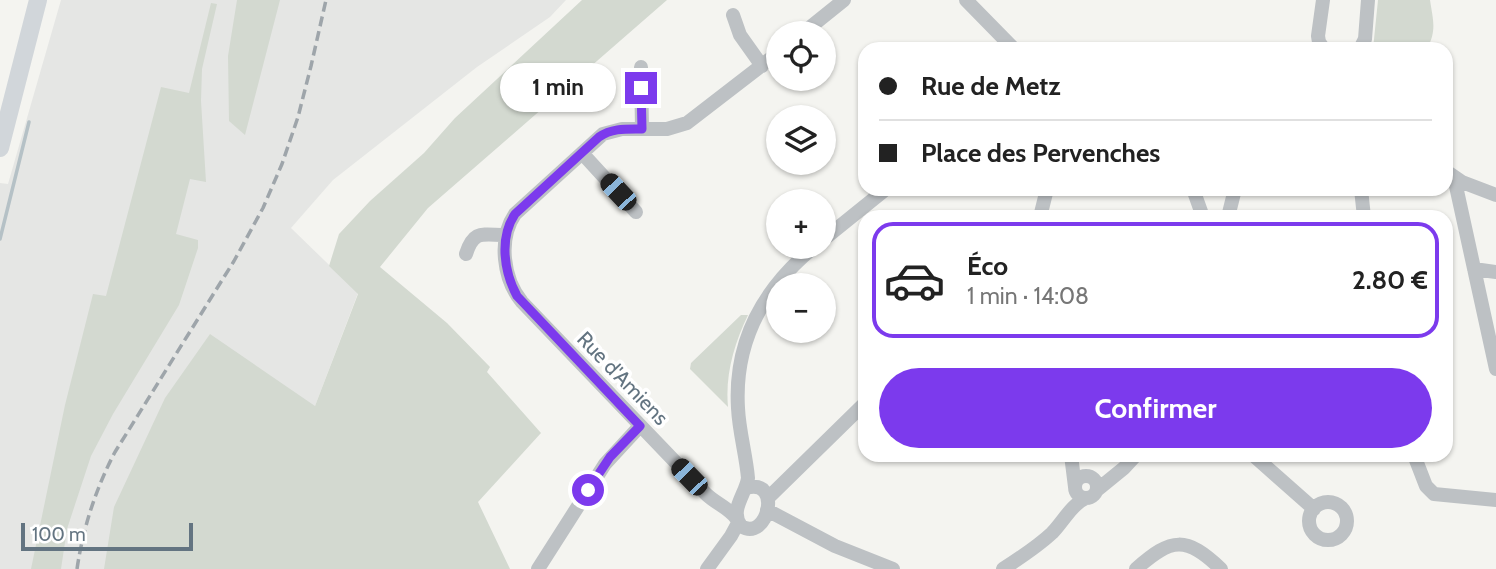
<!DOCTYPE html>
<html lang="fr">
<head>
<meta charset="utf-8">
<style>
  body { margin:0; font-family:Cabin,sans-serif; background:#f6f6f6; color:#222; height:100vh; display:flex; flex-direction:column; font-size:26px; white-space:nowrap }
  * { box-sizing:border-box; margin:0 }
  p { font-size:23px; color:#767676 }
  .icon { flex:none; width:38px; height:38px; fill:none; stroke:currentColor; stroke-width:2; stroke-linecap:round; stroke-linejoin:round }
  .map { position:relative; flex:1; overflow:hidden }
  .drawer { position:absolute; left:858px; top:210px; width:595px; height:252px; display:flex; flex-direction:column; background:#fff; border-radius:21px; box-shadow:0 2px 5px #0004 }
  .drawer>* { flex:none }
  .hud { position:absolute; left:858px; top:42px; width:595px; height:154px; border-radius:21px; box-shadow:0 2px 5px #0004; display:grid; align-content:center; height:154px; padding:0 21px; background:#fff }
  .buttons { position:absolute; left:766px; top:21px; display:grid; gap:14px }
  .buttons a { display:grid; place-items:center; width:70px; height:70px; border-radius:50%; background:#fff; box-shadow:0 2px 5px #0004; font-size:35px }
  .scale { position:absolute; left:21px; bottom:18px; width:172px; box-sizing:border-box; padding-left:7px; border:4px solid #637481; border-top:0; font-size:19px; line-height:24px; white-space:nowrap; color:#637481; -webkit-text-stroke:5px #fff; paint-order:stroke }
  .end { position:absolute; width:32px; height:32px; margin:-16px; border:9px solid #7c3aed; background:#fff; box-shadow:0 0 0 4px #fff }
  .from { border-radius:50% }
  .bubble { position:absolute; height:49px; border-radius:24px; background:#fff; box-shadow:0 2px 5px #0004; font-size:23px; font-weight:700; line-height:49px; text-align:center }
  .car { position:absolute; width:21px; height:42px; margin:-21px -10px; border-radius:9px; box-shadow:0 0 5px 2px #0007; background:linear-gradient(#222 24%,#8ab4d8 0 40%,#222 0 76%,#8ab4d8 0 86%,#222 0) }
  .hud b { display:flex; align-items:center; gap:24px; height:66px; font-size:26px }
  .hud b+b { border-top:2px solid #e0e0e0 }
  .hud i { width:18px; height:18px; background:#222 }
  ul { padding:12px 0 0; list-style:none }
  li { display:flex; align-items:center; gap:21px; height:116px; margin:0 14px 10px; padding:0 7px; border:4px solid #e0e0e0; border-radius:21px }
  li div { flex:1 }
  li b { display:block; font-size:26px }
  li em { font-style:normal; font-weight:700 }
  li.selected { border-color:#7c3aed }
  li>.icon { width:63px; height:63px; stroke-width:1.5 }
  .action { display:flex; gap:14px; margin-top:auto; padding:14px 21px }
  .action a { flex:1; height:80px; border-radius:42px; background:#7c3aed; color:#fff; font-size:28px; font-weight:700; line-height:80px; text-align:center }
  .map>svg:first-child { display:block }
  .built { fill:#e5e6e4 }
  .green { fill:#d3d9d0 }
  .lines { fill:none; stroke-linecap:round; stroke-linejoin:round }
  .stream { stroke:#b5c1c6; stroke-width:3.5 }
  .minor { stroke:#bdc1c4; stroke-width:14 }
  .major { stroke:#d1d6da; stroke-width:18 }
  .rail { stroke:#9ea5aa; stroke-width:3.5; stroke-dasharray:10 5; stroke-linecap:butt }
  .route { stroke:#7c3aed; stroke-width:9 }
  .labels { text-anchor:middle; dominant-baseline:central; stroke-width:7; stroke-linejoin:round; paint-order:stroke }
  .street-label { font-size:21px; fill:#637481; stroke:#fff }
</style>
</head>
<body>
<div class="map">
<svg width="1496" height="569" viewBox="0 0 1496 569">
  <rect width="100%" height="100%" fill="#f4f4f0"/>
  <path class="built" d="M 61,0 L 566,0 L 550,17 L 477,67 L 333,180 L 291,228 L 358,293 L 253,569 L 0,569 L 0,183 L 8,184 Z"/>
  <path class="green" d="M 237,0 L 280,0 L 245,135 L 229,121 L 228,56 Z
    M 582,0 L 667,0 L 428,208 L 380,267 L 447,323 L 490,367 L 487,372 L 541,433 L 478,502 L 510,569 L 104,569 L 114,507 L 165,398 L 210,334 L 315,406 L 358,294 L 329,266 L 339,234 L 370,201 L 424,153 L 455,118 Z
    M 1378,0 L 1430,0 C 1433,20 1437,30 1427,49 L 1373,49 Z
    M 211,3 L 217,4 L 202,69 L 201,101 L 206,182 L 190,179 L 176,234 L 198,240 L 198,248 L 179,305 L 113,414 L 91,456 L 67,529 L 61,569 L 31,569 L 65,405 L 93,294 L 106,296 L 161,87 L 189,93 Z
    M 741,315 L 748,315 C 734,344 725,375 728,407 L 690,369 L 691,363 Z"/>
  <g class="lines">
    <path class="stream" d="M 0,239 L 29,122"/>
    <path class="minor" d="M 966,0 L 1014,49
      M 1323,0 L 1318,36 L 1319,42 L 1324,49
      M 733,15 L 740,35 L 762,66
      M 803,33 L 844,0
      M 1360,49 L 1365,39 L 1368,0
      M 641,67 L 642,129
      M 582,153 L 636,212
      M 1446,171 L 1462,182 L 1496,195
      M 1454,177 L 1496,369
      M 1193,189 L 1203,217
      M 1361,189 L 1364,217
      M 1040,217 L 1047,189
      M 1228,217 L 1235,189
      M 824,239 L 886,189
      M 466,254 C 474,229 483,235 506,235
      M 1474,269 L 1496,272
      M 1071,455 L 1075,487
      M 1253,455 L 1314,509
      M 1414,455 L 1426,486 L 1434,494 L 1496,500
      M1075 487a11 11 0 1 1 22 0a11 11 0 1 1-22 0Z
      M 746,488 C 783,477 768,543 741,526 C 729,510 746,494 748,478 C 746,455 739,431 738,408 C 734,341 764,288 814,247
      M 1097,490 L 1124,468 L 1136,455
      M 768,498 L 864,404
      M1309 521a19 19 0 1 1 38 0a19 19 0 1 1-38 0Z
      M 767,510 L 835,546 L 893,569
      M 736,518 C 729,508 715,503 706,494 L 522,302 C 503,279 498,239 515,214 L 603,134 L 622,129 L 667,129 L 687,123 L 779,52
      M 538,569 L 605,464 L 640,426
      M 707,569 L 731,536 L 738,523
      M 1003,569 C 1020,558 1037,547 1052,533 C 1063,522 1071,505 1086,498
      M 1136,569 C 1172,537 1186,536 1221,569"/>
    <path class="major" d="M 0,148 L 38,0"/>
    <path class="rail" d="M 77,569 C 83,528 96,488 115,452 L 234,261 L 263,208 L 282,164 L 298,117 L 311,66 L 326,0"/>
  </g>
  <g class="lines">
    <path class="route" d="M 588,490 L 610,457 L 640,426 L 517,296 C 504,272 499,238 515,214 L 599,137 C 612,128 626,129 642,129 L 641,88"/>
  </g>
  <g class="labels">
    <g class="street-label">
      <text transform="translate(623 378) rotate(46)">Rue d'Amiens</text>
    </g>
  </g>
</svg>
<div class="buttons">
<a><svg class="icon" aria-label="locate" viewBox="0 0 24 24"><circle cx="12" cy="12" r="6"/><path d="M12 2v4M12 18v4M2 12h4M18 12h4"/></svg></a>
<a><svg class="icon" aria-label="layers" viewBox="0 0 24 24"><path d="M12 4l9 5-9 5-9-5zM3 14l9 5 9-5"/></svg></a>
<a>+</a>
<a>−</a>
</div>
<div class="scale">100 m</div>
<i class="end from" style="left:588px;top:490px"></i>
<i class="end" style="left:641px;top:88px"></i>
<div class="bubble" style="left:500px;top:63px;width:116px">1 min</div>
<i class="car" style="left:618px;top:192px;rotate:317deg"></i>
<i class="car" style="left:689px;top:477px;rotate:316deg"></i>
<div class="hud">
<b><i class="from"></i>Rue de Metz</b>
<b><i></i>Place des Pervenches</b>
</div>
<section class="drawer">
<ul>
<li class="selected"><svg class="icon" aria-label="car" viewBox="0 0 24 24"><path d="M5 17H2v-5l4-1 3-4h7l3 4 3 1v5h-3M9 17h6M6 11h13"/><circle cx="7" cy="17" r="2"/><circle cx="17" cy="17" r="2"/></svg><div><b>Éco</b><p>1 min · 14:08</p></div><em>2.80 €</em></li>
</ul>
<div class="action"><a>Confirmer</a></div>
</section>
</div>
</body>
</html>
